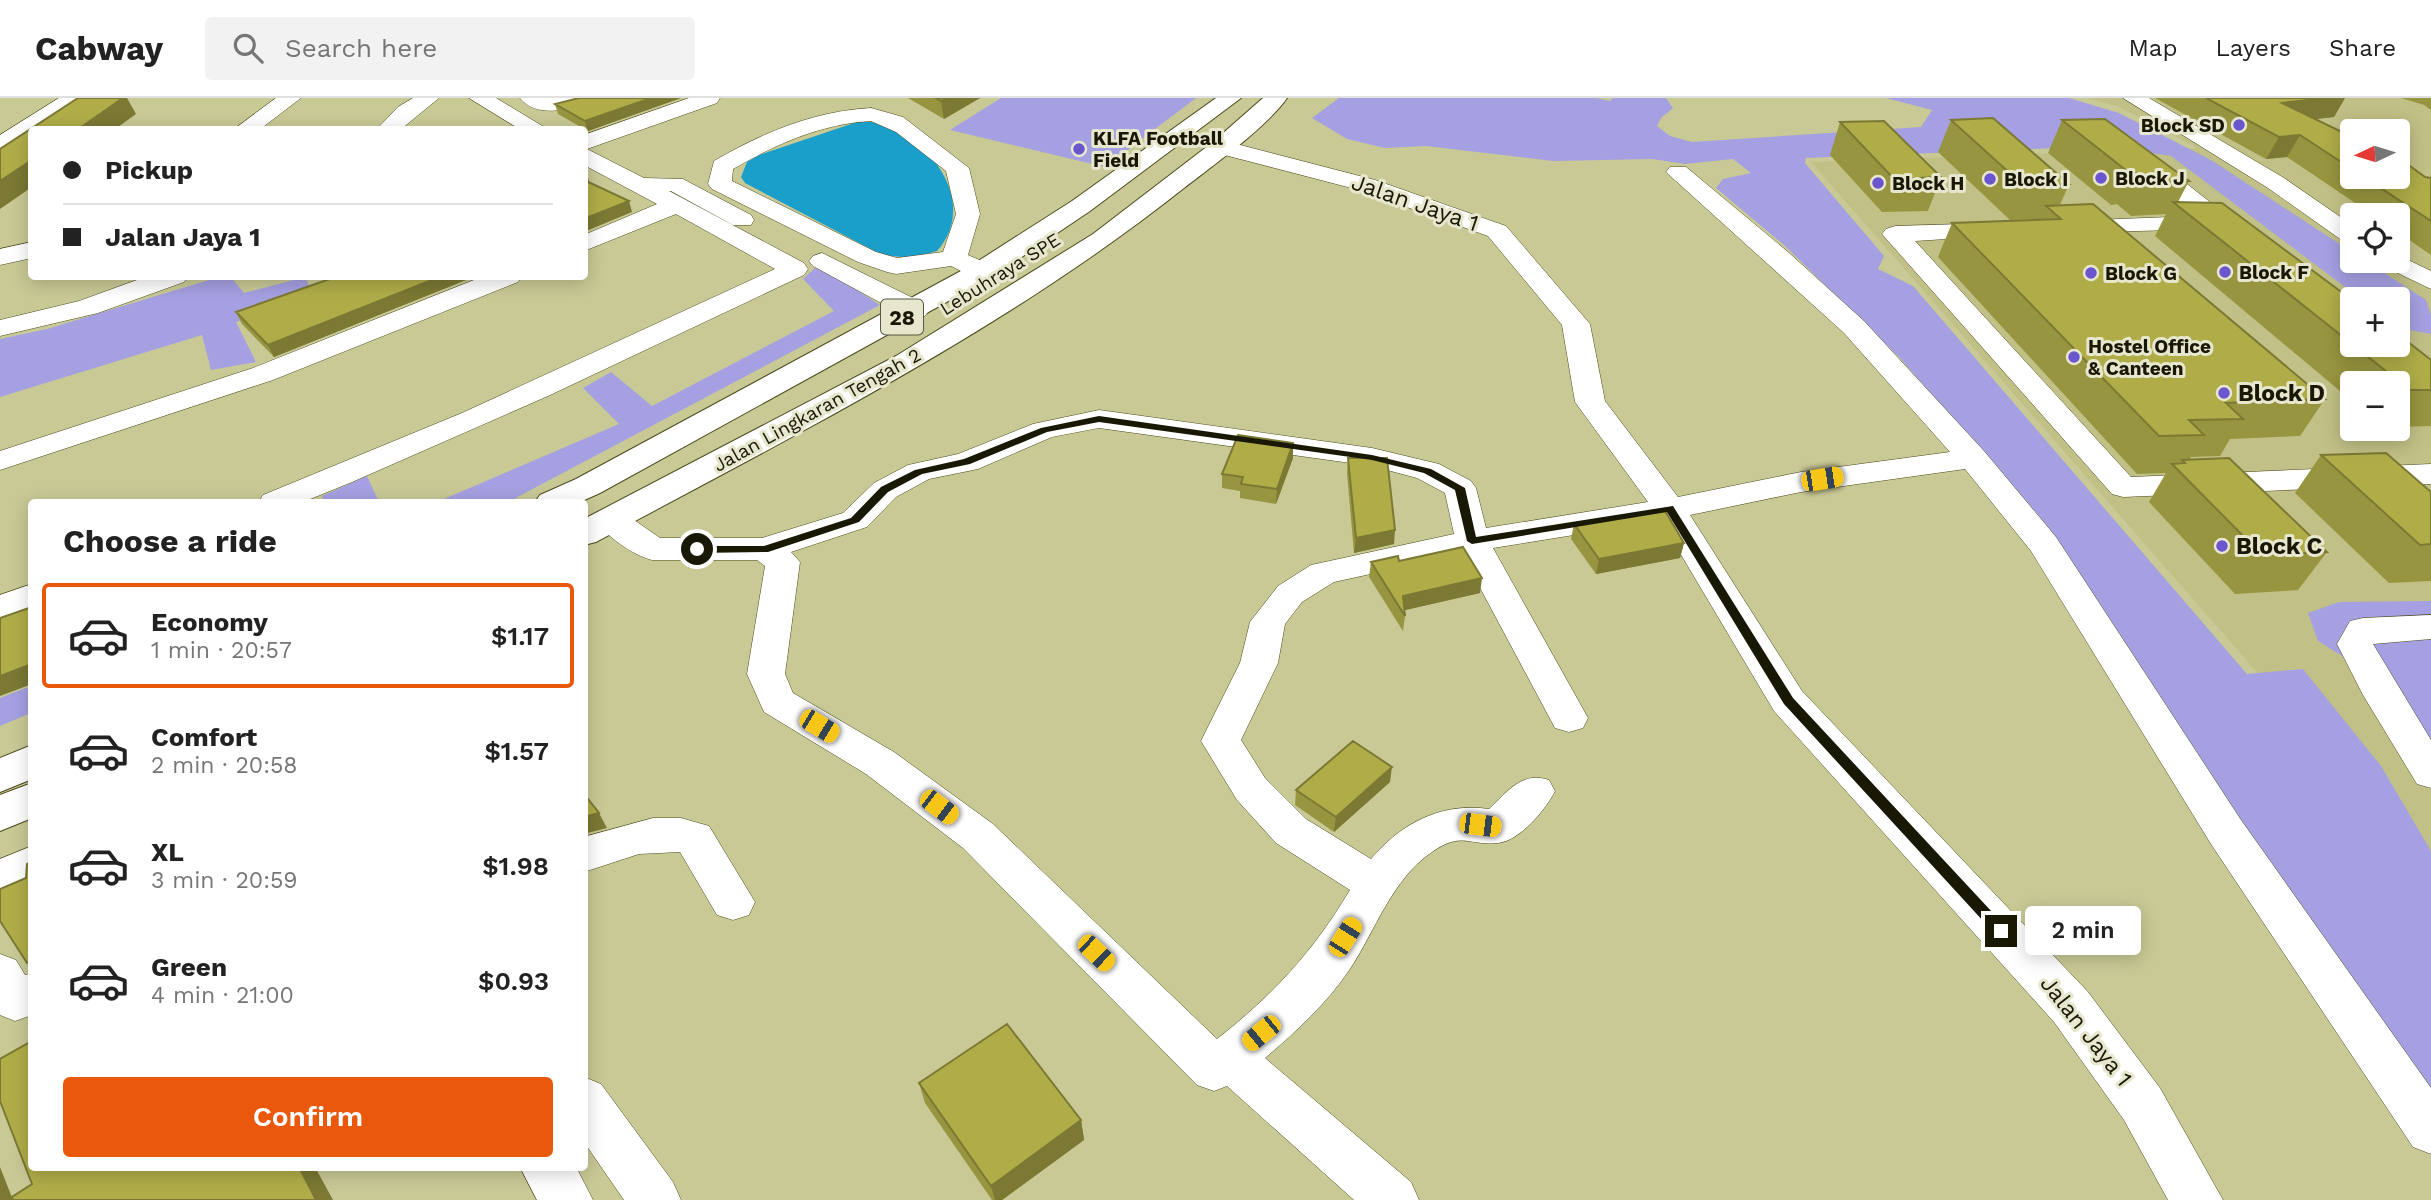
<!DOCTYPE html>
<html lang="en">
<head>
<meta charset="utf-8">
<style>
  body { margin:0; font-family:"Work Sans",sans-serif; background:#f2f2f2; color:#222; height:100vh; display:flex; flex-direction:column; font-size:26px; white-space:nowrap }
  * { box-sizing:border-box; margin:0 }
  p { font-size:23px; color:#767676 }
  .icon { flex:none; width:38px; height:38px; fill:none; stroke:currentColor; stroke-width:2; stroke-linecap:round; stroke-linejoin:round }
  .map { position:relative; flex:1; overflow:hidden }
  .details { position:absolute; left:28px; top:401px; width:560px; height:672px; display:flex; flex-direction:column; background:#fff; border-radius:7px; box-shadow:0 4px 18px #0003 }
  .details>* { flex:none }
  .top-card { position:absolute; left:28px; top:28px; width:560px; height:154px; border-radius:7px; box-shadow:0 4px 18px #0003; display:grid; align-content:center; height:154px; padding:0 35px; background:#fff }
  .needle { width:46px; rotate:266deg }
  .fabs { position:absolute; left:2340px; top:21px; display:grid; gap:14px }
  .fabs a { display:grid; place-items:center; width:70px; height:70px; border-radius:7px; background:#fff; box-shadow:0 4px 18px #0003; font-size:35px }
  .end { position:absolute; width:32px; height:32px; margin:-16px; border:9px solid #181805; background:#fff; box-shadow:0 0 0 4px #fff }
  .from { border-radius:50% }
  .bubble { position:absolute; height:49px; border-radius:7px; background:#fff; box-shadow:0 4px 18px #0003; font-size:23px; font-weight:600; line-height:49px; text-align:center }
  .car { position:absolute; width:21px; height:42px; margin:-21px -10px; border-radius:9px; box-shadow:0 0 5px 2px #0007; background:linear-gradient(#f5c518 24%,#345 0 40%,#f5c518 0 76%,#345 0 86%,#f5c518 0) }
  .top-card b { display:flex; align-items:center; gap:24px; height:66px; font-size:26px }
  .top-card b+b { border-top:2px solid #e0e0e0 }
  .top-card i { width:18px; height:18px; background:#222 }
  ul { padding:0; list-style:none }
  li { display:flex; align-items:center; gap:21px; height:105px; margin:0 14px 10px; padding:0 21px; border:4px solid transparent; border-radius:7px }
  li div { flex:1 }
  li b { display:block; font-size:26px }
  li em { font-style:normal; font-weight:600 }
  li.on { border-color:#ea580c }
  li>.icon { width:63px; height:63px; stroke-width:1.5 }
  h2 { padding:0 35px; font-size:32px; line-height:84px }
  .button { display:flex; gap:14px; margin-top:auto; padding:14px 35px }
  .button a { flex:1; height:80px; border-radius:7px; background:#ea580c; color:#fff; font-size:28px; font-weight:600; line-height:80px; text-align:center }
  header { display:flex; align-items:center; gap:42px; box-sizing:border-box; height:98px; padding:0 35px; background:#fff; border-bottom:2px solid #e0e0e0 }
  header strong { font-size:33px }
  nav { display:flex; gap:38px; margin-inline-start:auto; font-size:24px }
  .search { width:490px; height:63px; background:#f2f2f2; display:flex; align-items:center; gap:18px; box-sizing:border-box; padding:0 24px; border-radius:7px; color:#767676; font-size:26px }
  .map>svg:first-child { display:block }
  .built { fill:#c1c086; fill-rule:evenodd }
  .green { fill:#a5a0e2 }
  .water { fill:#1a9fcb }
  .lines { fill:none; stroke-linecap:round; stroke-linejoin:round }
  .minor-casing { stroke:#4c4a1b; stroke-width:1 }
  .highway-casing { stroke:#4c4a1b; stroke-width:2 }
  .minor { fill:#fff; fill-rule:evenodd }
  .highway { fill:#fff; fill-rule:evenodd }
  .wall { fill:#97953f }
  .shaded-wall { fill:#7b7933 }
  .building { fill:#b0ad49; stroke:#7b7933; stroke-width:2 }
  .route { fill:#181805 }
  .poi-dot { fill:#6c56cf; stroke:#e7e7ce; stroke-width:2.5 }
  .labels { text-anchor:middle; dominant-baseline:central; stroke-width:6; stroke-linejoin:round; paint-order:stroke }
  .far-poi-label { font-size:19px; font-weight:bold; fill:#181805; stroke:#e7e7ce; text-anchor:start }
  .far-street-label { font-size:19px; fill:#181805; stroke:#e7e7ce }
  .shield { fill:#e7e7ce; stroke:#565641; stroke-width:2 }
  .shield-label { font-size:21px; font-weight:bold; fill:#181805 }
  .street-label { font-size:23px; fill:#181805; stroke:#e7e7ce }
  .poi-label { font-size:23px; font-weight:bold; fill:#181805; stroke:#e7e7ce; text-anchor:start }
</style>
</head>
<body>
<header>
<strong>Cabway</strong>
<div class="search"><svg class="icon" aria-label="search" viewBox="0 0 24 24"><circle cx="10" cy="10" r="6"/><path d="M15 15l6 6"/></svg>Search here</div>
<nav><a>Map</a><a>Layers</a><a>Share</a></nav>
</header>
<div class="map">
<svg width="2431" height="1102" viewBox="0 0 2431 1102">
  <rect width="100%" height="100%" fill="#c9c996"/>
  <path class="built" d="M 2088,0 L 2431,0 L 2431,798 L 2283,604 L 1811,64 L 2197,50 L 2119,9 ZM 2352,33 L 2398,33 L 2398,79 L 2352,79 ZM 2352,117 L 2398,117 L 2398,163 L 2352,163 ZM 2352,201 L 2398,201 L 2398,247 L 2352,247 ZM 2352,285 L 2398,285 L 2398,331 L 2352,331 Z"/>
  <path class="green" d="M 1001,0 L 1196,0 L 1105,69 L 950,32 Z
    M 1339,0 L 1597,0 L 1610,3 L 1613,0 L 1666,0 L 1673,10 L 1661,20 L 1657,28 L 1670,38 L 1692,44 L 1921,29 L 1932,12 L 1886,0 L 2069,0 L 2119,15 L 2211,62 L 2352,154 L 2352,163 L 2366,163 L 2426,202 L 2431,217 L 2431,236 L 2399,230 L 2398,201 L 2361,201 L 2171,58 L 2106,48 L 1806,60 L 1805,65 L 1884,158 L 1878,171 L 1913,188 L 2247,576 L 2303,571 L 2381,668 L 2431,753 L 2431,996 L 2285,793 L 2043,423 L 1899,259 L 1785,148 L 1716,90 L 1723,81 L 1751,75 L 1733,61 L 1685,66 L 1652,61 L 1553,63 L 1426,48 L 1385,50 L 1347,41 L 1312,20 Z
    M 818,167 L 880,207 L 508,404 L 437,404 L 619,326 L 583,290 L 611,274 L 652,308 L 834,213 L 803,181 Z
    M 219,179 L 231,179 L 244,195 L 305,179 L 313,196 L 236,224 L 256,264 L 211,272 L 202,237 L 0,299 L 0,241 L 47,231 Z
    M 367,378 L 379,404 L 324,404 L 322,398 Z
    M 2431,503 L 2431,653 L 2379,581 L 2318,543 L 2308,515 L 2339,504 Z
    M 31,588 L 31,615 L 0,628 L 0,600 Z"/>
  <path class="water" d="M 860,23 C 919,24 984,100 937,153 L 912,160 L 882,157 L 745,85 L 741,79 L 747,64 L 759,57 Z"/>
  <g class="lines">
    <g class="minor-casing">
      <path id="minor" d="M 59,0 L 85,0 L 40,32 L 32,32 L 32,37 L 0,54 L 0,37 Z
        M 276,0 L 301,0 L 259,32 L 233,32 Z
        M 413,0 L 439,0 L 400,32 L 376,32 L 398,9 Z
        M 469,0 L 496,0 L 549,32 L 521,32 Z
        M 520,0 L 594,0 L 591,5 C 570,11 536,21 520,0 Z
        M 689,0 L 720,0 L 717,5 L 587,51 L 644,80 L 683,81 L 751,117 L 754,122 L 751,127 L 733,127 L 671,93 L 669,93 L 804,165 L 808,171 L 804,177 L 548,298 L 352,384 L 303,404 L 259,404 L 263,397 L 462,315 L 775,171 L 676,116 L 584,153 L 584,137 L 657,106 L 584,67 L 584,37 Z
        M 2123,0 L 2149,0 L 2284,80 L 2352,127 L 2352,146 L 2343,143 L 2268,90 Z
        M 871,10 L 903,19 L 969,70 L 980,116 L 968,157 L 991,167 L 995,173 L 991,179 L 973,179 L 951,168 L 896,176 L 887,174 L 858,164 L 712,91 L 708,86 L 714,63 C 762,35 814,13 871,10 ZM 871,23 L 896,34 L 946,73 L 956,116 L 943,154 L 897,160 L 876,154 L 732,83 L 733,71 C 776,46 821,26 871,23 Z
        M 1221,42 L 1375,82 L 1506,128 L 1590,226 L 1605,303 L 1678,399 L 1801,374 L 1950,354 L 1844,235 L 1666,74 L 1670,69 L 1686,69 L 1788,154 L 1864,223 L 1984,353 L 2056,439 L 2241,722 L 2431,990 L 2431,1056 L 2413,1049 L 2211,746 L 2031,453 L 1965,371 L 1801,394 L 1690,417 L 1802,593 L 2088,894 L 2160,990 L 2223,1102 L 2168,1102 L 2124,1022 L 2054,924 L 1774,613 L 1661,423 L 1493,450 L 1588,620 L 1583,630 L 1569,634 L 1555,630 L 1462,456 L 1334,484 L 1302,504 L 1285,526 L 1278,565 L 1241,642 L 1265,680 L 1306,721 L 1371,761 C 1401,725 1442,704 1489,711 C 1508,693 1522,673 1549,682 L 1555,693 C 1546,711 1520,743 1498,745 C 1469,748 1462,733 1432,754 C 1392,781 1375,833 1350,871 C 1327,905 1296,934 1265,960 L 1411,1084 L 1419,1102 L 1354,1102 L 1227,988 L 1214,993 L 1197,987 L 963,750 L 866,676 L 764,614 L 747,576 L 765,468 L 757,462 L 652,462 C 633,457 607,439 595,422 L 600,415 L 612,412 L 624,415 L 660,440 L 762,440 L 843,415 L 874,385 L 908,367 L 958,356 L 1033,326 L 1099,312 L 1372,350 L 1439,366 L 1471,383 L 1476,390 L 1486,430 L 1648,404 L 1575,304 L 1562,227 L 1488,138 L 1359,92 L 1213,54 L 1210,49 L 1213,44 ZM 1099,330 L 1372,368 L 1417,380 L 1445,395 L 1454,436 L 1311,467 L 1278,488 L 1250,524 L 1240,565 L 1201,643 L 1237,702 L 1276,745 L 1350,792 C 1313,854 1274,896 1217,941 L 993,726 L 894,654 L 793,595 L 785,576 L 800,464 L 791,454 L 867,429 L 896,399 L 929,381 L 978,371 L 1052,339 Z
        M 2146,58 L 2154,60 L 2239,127 L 2242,132 L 2239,137 L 2230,139 L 2214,131 L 2059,135 L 2056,130 L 2059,125 L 2068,123 L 2197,118 L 2138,70 L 2134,65 L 2138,60 Z
        M 1999,125 L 2008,127 L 2011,132 L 2008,137 L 1915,143 L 2131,379 L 2431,366 L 2431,386 L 2123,399 L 2112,396 L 1882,136 L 1886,131 L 1895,128 Z
        M 32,144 L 32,160 L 0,167 L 0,151 Z
        M 822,155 L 925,206 L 929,212 L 925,218 L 905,218 L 813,168 L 809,163 L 813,158 Z
        M 2398,157 L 2431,173 L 2431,191 L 2383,168 L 2379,163 L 2398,163 Z
        M 148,178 L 188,178 L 184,184 L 98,215 L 0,238 L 0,222 L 79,203 Z
        M 484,178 L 522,178 L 518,184 L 273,282 L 0,372 L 0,353 L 253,270 Z
        M 32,486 L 32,511 L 0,522 L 0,497 Z
        M 2431,517 L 2431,541 L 2373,546 L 2431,642 L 2431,690 L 2417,686 L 2363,597 L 2337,546 L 2350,523 L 2363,520 Z
        M 653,720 L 681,720 L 709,728 L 755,804 L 749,817 L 733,822 L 717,817 L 680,754 L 639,756 L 584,774 L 584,739 Z
        M 32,748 L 32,785 L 0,799 L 0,761 Z
        M 0,856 L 16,862 L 25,877 L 32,875 L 32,917 L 15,923 L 0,917 Z
        M 584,979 L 601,986 L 673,1084 L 681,1102 L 624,1102 L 584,1044 Z
        M 520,1069 L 576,1069 L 593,1102 L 537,1102 Z"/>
    </g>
    <g class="highway-casing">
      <path id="highway" d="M 1216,0 L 1241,0 L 1090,113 L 992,179 L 600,395 L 580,404 L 535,404 L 540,397 L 576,381 L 972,167 L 1072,103 Z
        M 1263,0 L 1287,0 C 1267,29 1212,68 1184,90 C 1004,233 798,335 596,444 L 584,447 L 584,421 L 896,258 L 1093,136 L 1213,44 Z
        M 32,647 L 32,681 L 0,694 L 0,660 Z
        M 32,685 L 32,720 L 0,733 L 0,697 Z"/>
    </g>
    <use href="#minor" class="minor"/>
    <use href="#highway" class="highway"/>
  </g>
  <path class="wall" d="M 579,0 L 681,0 L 588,33 L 558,16 L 555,6 Z
    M 908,0 L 980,0 L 944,21 Z
    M 2155,0 L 2345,0 L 2334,19 L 2316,21 L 2352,39 L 2352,79 L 2425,79 L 2431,80 L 2431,157 L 2398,134 L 2398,117 L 2373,117 L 2287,59 L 2266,61 Z
    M 2401,0 L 2431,0 L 2431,12 L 2424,7 Z
    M 1951,22 L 2069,86 L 2060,107 L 2325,301 L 2300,338 L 2230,341 L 2220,358 L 2191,359 L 2189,362 L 2327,454 L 2298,492 L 2235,496 L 2149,404 L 2166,375 L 2137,376 L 1938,159 L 1952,125 L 2040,122 L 2040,121 L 2010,122 L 1938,54 Z
    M 2062,22 L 2189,83 L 2178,104 L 2352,202 L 2352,247 L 2398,247 L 2431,262 L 2431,328 L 2398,329 L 2398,285 L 2352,285 L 2352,303 L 2155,138 L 2166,116 L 2131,118 L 2117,106 L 2111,107 L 2048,55 Z
    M 1840,24 L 1941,79 L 1928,113 L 1882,114 L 1830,57 Z
    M 333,178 L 476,178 L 274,259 L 242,226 L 236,214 L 334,180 Z
    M 2321,357 L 2431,394 L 2431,483 L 2389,485 L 2295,395 Z
    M 1293,360 L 1276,406 L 1240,400 L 1240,393 L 1222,390 L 1222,376 Z
    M 1348,360 L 1394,446 L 1354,455 L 1347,375 Z
    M 1574,426 L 1684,445 L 1680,460 L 1596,476 L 1571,441 Z
    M 1399,463 L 1480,495 L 1405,512 L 1405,518 L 1403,533 L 1369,479 L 1371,464 Z
    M 1390,684 L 1334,734 L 1295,707 L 1296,692 Z
    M 919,985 L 1081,1022 L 1084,1042 L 1002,1102 L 992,1102 L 925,1005 Z"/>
  <path class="shaded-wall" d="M 123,0 L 127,0 L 136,16 L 114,32 L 77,32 Z
    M 651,0 L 681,0 L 588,33 L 585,23 Z
    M 947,0 L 980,0 L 944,21 L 941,3 Z
    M 2324,0 L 2345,0 L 2334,19 L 2271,26 L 2282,5 Z
    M 2300,37 L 2287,59 L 2266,61 L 2279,39 Z
    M 32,62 L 32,89 L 0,111 L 0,83 Z
    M 587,76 L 590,87 L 584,89 L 584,77 Z
    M 629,103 L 632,114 L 584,134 L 584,121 Z
    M 442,178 L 476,178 L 274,259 L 268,247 Z
    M 1293,345 L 1293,360 L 1276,406 L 1277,391 Z
    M 1395,432 L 1394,446 L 1354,455 L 1356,440 Z
    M 1684,445 L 1680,460 L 1596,476 L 1599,461 Z
    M 1482,480 L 1480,495 L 1401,513 L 1403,498 Z
    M 32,566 L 32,586 L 0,598 L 0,578 Z
    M 1392,669 L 1390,684 L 1334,734 L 1336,719 Z
    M 599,715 L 607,730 L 584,736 L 584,719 Z
    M 1081,1022 L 1084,1042 L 1002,1102 L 995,1102 L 991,1088 Z
    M 0,1069 L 13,1102 L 0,1102 Z
    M 299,1069 L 315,1069 L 333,1102 L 316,1102 Z"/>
  <path class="building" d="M 78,0 L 123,0 L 77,32 L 32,32 L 32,62 L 0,83 L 0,51 Z
    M 579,0 L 651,0 L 585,23 L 555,6 Z
    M 936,0 L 947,0 L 941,3 Z
    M 2206,0 L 2324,0 L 2282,5 L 2352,39 L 2352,71 L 2300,37 L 2279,39 Z
    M 1993,20 L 2069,86 L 2024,88 L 1951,22 Z
    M 2105,21 L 2189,83 L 2148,84 L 2134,73 L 2127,73 L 2062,22 Z
    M 1884,23 L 1941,79 L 1894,81 L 1840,24 Z
    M 2398,61 L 2410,68 L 2425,79 L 2431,80 L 2431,123 L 2364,79 L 2398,79 Z
    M 584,82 L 629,103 L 584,121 Z
    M 2173,104 L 2222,105 L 2352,202 L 2352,246 Z
    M 2093,106 L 2325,301 L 2226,305 L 2243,321 L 2189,322 L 2204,337 L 2159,338 L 1952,125 L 2061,121 L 2046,108 Z
    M 338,178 L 442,178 L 268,247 L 236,214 Z
    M 2398,236 L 2431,262 L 2431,292 L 2410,292 L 2353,247 L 2398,247 Z
    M 1238,337 L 1293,345 L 1277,391 L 1241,386 L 1243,379 L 1222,376 Z
    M 2386,355 L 2431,394 L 2431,446 L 2420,447 L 2321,357 Z
    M 1348,360 L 1387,360 L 1395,432 L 1356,440 Z
    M 2229,360 L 2327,454 L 2262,457 L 2172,366 L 2185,365 L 2182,362 Z
    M 1664,411 L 1684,445 L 1599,461 L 1574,426 Z
    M 1463,449 L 1482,480 L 1403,498 L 1405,518 L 1371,464 L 1398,458 L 1399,463 Z
    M 32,509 L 32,566 L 0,578 L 0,520 Z
    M 1353,643 L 1392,669 L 1336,719 L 1296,692 Z
    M 584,696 L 599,715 L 584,719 Z
    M 32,763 L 32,862 L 27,865 L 0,823 L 0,791 L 26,780 L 27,766 Z
    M 1007,926 L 1081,1022 L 991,1088 L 919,985 Z
    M 32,943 L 32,1069 L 299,1069 L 316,1102 L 13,1102 L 12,1099 L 32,1086 L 0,1003 L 0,961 Z"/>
  <path class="route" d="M 1099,318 L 1372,357 L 1431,371 L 1465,390 L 1476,439 L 1673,408 L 1793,600 L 2006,829 L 2006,837 L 1996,837 L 1784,606 L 1667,414 L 1472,446 L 1467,443 L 1455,392 L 1424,375 L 1372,362 L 1099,324 L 1047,334 L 970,366 L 922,376 L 888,394 L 859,424 L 768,454 L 697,455 L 692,451 L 697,448 L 764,448 L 851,420 L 881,389 L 915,372 L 964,361 L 1041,330 Z"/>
  <g class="poi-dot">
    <circle cx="2239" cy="27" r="7"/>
    <circle cx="1079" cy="51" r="7"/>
    <circle cx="2101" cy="80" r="7"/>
    <circle cx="1990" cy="81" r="7"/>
    <circle cx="1878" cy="85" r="7"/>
    <circle cx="2225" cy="174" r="7"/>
    <circle cx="2091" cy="175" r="7"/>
    <circle cx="2074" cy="259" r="7"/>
    <circle cx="2224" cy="295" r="7"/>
    <circle cx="2222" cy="448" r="7"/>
  </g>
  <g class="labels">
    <g class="far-poi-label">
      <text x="2225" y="27" text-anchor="end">Block SD</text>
      <text x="1093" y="40">KLFA Football<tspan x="1093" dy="22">Field</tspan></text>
      <text x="2115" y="80">Block J</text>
      <text x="2004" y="81">Block I</text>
      <text x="1892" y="85">Block H</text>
      <text x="2239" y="174">Block F</text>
      <text x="2105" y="175">Block G</text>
      <text x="2088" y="248">Hostel Office<tspan x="2088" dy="22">&amp; Canteen</tspan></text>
    </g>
    <g class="far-street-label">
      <text transform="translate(1000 176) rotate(-32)">Lebuhraya SPE</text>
      <text transform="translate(817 312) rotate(-29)">Jalan Lingkaran Tengah 2</text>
    </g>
    <rect class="shield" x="881" y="201.5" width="42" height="35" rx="5"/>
    <g class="shield-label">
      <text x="902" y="219">28</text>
    </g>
    <g class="street-label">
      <text transform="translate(1415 105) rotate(19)">Jalan Jaya 1</text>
      <text transform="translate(2086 933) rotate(52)">Jalan Jaya 1</text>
    </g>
    <g class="poi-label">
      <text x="2238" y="295">Block D</text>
      <text x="2236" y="448">Block C</text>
    </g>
  </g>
</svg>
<div class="fabs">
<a><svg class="needle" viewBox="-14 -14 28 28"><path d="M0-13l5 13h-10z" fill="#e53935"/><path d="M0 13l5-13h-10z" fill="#767676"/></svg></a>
<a><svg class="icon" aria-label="locate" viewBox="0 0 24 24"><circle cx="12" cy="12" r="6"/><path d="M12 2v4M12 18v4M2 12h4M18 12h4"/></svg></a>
<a>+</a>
<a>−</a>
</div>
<i class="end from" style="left:697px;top:451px"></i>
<i class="end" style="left:2001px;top:833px"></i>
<div class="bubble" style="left:2025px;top:808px;width:116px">2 min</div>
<i class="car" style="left:1822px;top:381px;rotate:81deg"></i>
<i class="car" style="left:819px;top:628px;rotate:121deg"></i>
<i class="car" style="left:939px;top:709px;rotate:127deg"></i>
<i class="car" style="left:1480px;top:727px;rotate:97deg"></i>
<i class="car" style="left:1345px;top:839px;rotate:32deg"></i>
<i class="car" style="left:1096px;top:855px;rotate:134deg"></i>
<i class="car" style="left:1261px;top:935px;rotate:231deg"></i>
<div class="top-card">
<b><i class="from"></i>Pickup</b>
<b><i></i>Jalan Jaya 1</b>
</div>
<section class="details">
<h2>Choose a ride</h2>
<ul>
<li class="on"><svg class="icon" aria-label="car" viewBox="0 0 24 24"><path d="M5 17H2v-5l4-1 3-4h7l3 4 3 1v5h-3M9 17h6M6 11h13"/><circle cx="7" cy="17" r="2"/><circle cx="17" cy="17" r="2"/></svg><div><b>Economy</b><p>1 min · 20:57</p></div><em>$1.17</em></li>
<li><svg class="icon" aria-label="car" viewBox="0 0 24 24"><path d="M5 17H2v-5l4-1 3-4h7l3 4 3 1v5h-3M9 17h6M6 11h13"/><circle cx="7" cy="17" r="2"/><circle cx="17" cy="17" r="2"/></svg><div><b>Comfort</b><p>2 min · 20:58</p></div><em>$1.57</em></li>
<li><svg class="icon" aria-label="car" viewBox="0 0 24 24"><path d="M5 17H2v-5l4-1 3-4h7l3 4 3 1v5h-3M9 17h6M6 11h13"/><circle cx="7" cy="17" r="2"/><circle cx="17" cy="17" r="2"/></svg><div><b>XL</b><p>3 min · 20:59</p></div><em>$1.98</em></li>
<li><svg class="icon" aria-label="car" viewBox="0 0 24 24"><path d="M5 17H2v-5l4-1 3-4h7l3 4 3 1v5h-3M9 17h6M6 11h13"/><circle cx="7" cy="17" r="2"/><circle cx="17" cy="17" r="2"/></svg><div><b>Green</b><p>4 min · 21:00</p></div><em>$0.93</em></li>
</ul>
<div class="button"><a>Confirm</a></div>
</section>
</div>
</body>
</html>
